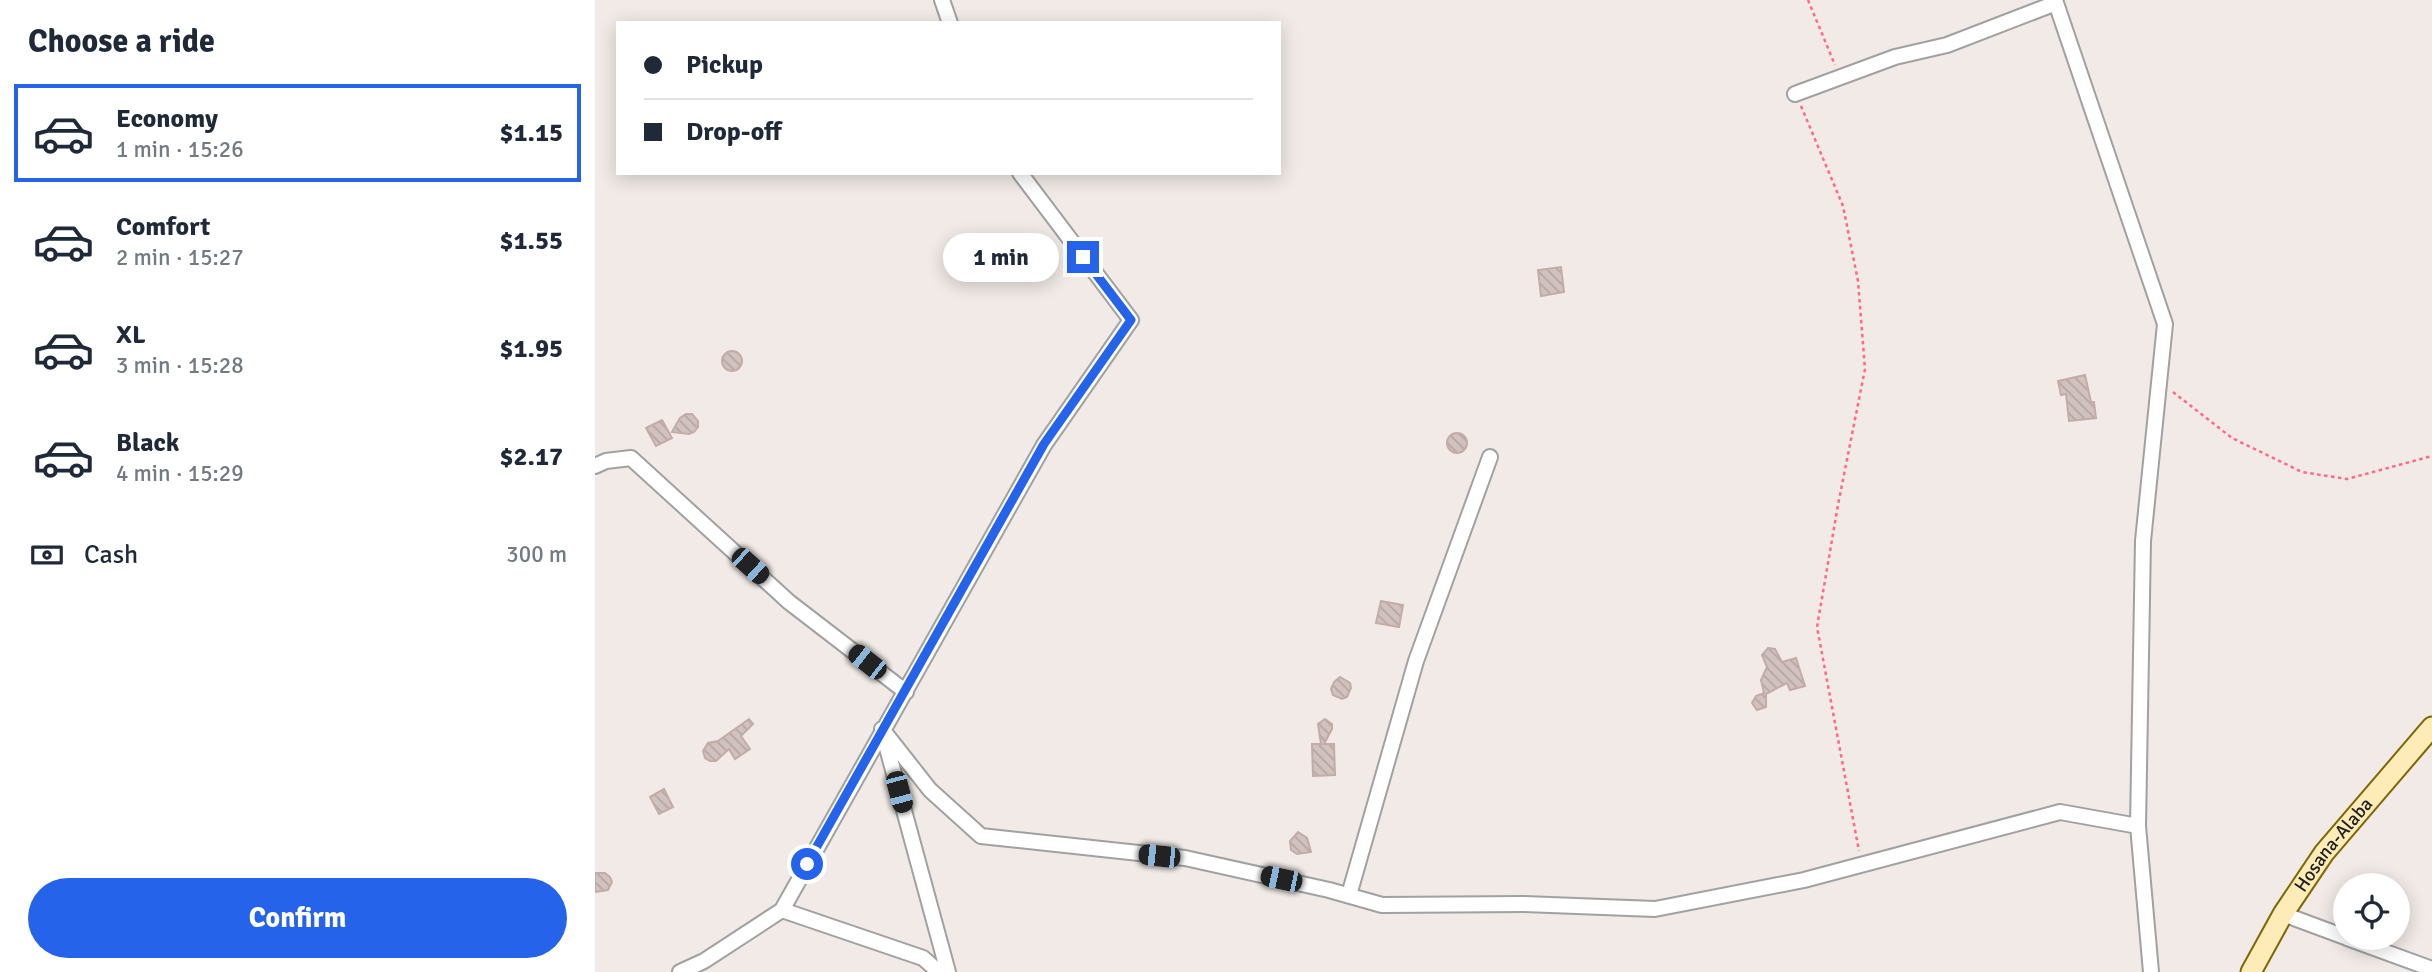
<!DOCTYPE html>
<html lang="en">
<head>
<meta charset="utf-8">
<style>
  body { margin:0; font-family:Signika,sans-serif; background:#f2f2f3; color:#1f2937; height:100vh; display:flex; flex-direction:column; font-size:26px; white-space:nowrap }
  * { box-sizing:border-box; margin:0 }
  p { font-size:23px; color:#747a83 }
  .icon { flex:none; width:38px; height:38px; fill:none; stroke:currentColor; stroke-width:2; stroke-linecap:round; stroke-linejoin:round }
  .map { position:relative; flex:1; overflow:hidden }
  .side { display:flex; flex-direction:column; background:#fff; width:595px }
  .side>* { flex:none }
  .guide { position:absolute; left:21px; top:21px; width:665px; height:154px; border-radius:0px; box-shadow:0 4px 18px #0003; display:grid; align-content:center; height:154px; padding:0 28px; background:#fff }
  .controls { position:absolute; left:1738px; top:873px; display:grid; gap:14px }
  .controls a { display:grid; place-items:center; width:77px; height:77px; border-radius:50%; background:#fff; box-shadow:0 4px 18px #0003; font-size:35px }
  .end { position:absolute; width:32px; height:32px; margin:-16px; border:9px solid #2563eb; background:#fff; box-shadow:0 0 0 4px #fff }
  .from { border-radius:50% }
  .bubble { position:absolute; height:49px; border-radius:24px; background:#fff; box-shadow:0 4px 18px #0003; font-size:23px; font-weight:800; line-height:49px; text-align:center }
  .car { position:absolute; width:21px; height:42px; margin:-21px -10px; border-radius:9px; box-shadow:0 0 5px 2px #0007; background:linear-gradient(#222 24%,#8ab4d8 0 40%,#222 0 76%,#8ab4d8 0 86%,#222 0) }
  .guide b { display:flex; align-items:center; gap:24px; height:66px; font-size:26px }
  .guide b+b { border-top:2px solid #e0e1e3 }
  .guide i { width:18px; height:18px; background:#1f2937 }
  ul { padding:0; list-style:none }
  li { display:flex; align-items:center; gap:21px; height:98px; margin:0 14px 10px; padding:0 14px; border:4px solid transparent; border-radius:0px }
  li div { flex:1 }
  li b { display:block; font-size:26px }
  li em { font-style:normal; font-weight:800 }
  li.on { border-color:#2563eb }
  li>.icon { width:63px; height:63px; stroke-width:1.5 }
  h2 { padding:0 28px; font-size:32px; line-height:84px }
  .pay { display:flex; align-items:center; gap:18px; height:77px; padding:0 28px; font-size:26px }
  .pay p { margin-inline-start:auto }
  .button { display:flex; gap:14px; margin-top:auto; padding:14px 28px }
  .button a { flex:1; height:80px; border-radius:42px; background:#2563eb; color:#fff; font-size:28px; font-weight:800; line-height:80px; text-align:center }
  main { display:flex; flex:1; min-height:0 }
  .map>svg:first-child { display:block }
  .building { fill:url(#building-back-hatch); stroke:#c4aba7; stroke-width:2 }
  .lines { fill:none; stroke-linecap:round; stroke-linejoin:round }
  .minor-casing { stroke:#a1a1a1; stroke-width:18 }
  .secondary-casing { stroke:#7e6700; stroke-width:23 }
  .path { stroke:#ff6985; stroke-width:2.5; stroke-dasharray:3.5 3.5; stroke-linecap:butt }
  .minor { stroke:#fff; stroke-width:14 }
  .secondary { stroke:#fdecb8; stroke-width:19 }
  .route { stroke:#2563eb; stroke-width:9 }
  .labels { text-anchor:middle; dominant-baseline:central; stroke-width:5; stroke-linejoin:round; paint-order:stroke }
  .street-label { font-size:19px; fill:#202020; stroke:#fff }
</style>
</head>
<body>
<main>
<section class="side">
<h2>Choose a ride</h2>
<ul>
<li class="on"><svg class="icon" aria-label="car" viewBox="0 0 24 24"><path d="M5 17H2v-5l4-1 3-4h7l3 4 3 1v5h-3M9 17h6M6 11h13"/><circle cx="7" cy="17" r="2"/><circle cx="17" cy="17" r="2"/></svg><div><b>Economy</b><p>1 min · 15:26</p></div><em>$1.15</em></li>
<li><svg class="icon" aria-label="car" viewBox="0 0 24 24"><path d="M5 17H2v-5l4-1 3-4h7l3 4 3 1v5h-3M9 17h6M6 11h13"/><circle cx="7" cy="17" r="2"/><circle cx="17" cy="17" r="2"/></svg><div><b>Comfort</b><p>2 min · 15:27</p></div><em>$1.55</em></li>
<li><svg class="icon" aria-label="car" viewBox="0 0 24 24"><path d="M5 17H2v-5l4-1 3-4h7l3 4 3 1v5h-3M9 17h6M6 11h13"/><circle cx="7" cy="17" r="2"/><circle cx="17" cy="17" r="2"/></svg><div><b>XL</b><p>3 min · 15:28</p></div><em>$1.95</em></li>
<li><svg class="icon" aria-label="car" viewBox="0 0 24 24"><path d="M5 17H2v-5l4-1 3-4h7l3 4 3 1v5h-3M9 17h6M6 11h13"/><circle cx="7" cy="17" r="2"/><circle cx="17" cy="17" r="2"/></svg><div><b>Black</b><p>4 min · 15:29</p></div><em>$2.17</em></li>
</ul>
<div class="pay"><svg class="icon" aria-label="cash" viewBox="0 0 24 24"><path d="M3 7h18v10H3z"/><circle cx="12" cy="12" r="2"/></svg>Cash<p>300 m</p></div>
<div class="button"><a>Confirm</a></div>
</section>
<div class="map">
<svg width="1837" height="972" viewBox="0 0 1837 972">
  <defs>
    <pattern id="building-back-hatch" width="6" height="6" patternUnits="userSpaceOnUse" patternTransform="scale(1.75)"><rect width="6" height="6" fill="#d1c1bf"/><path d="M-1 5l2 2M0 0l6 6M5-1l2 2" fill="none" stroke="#b3a6a4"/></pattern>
  </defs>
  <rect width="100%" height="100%" fill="#f1eae6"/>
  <path class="building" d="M 966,267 L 969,292 L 946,296 L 943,270 Z
    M127 361a10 10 0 1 1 20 0a10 10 0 1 1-20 0Z
    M 1490,375 L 1496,402 L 1499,402 L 1501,418 L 1474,421 L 1471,394 L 1466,395 L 1463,381 Z
    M 97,414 L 103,421 L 103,427 L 99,432 L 94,434 L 77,432 L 85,418 L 91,414 Z
    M 67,420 L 77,438 L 61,446 L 51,428 Z
    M852 443a10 10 0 1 1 20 0a10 10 0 1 1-20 0Z
    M 786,601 L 808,605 L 804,627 L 781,623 Z
    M 1173,648 L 1180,649 L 1187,662 L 1201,658 L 1210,686 L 1195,690 L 1192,683 L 1171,694 L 1171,707 L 1162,710 L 1157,703 L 1161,696 L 1169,693 L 1166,680 L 1172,667 L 1167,655 Z
    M 745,677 L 755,683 L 756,688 L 752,697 L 747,699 L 738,695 L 736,689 L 739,682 Z
    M 154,719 L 158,724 L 146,736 L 155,749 L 140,759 L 134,749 L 121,761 L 115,761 L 110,758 L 108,751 L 113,743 L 123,741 Z
    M 730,719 L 737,724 L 737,729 L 729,744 L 739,744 L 740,775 L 718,776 L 717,744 L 726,744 L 723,724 Z
    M 69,789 L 78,807 L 64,814 L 55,797 Z
    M 703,832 L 712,838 L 716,852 L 702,854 L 696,850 L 695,841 Z
    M 0,873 L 10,873 L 15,877 L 17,882 L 13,890 L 0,892 Z"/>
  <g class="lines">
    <g class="minor-casing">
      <path id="minor" d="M 347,0 L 355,23
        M 1460,0 L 1570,324 L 1548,541 L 1543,826 L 1556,972
        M 1200,94 L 1300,57 L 1352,45 L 1461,3
        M 0,466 L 11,461 L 36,458 L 194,602 L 311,692
        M 287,729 L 335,790 L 386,836 L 590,858 L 734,890 L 787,905 L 929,904 L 1060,909 L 1209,880 L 1465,812 L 1543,826
        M 289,737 L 353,972
        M 754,895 L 821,661 L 895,457
        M 187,910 L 328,958 L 344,972
        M 1688,914 L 1750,937
        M 1752,938 L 1837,969
        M 85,972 L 109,961 L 187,910 L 449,445 L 536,320 L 425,173"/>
    </g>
    <g class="secondary-casing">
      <g id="secondary">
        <path id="s1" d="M 1656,972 L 1688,914 L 1729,853 L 1837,727"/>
      </g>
    </g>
    <path class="path" d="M 1213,0 L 1240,65
      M 1206,106 L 1248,206 L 1263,281 L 1270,369 L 1243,505 L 1222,627 L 1264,851
      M 1578,392 L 1637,438 L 1707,472 L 1752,479 L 1837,456"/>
    <use href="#minor" class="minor"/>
    <use href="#secondary" class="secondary"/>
  </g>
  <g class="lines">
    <path class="route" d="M 212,864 L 449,444 L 536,320 L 488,257"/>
  </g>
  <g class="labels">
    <g class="street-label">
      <text stroke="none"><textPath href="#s1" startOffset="152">Hosana-Alaba</textPath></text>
    </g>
  </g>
</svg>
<div class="controls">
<a><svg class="icon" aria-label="locate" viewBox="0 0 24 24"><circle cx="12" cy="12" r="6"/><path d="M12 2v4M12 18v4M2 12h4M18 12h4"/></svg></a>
</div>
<i class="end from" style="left:212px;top:864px"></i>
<i class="end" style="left:488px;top:257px"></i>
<div class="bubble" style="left:348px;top:233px;width:116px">1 min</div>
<i class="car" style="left:155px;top:566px;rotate:132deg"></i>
<i class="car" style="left:272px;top:662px;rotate:308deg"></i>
<i class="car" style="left:304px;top:792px;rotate:165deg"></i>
<i class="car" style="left:564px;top:856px;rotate:276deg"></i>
<i class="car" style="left:686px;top:879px;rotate:282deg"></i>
<div class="guide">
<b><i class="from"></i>Pickup</b>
<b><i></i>Drop-off</b>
</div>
</div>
</main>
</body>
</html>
